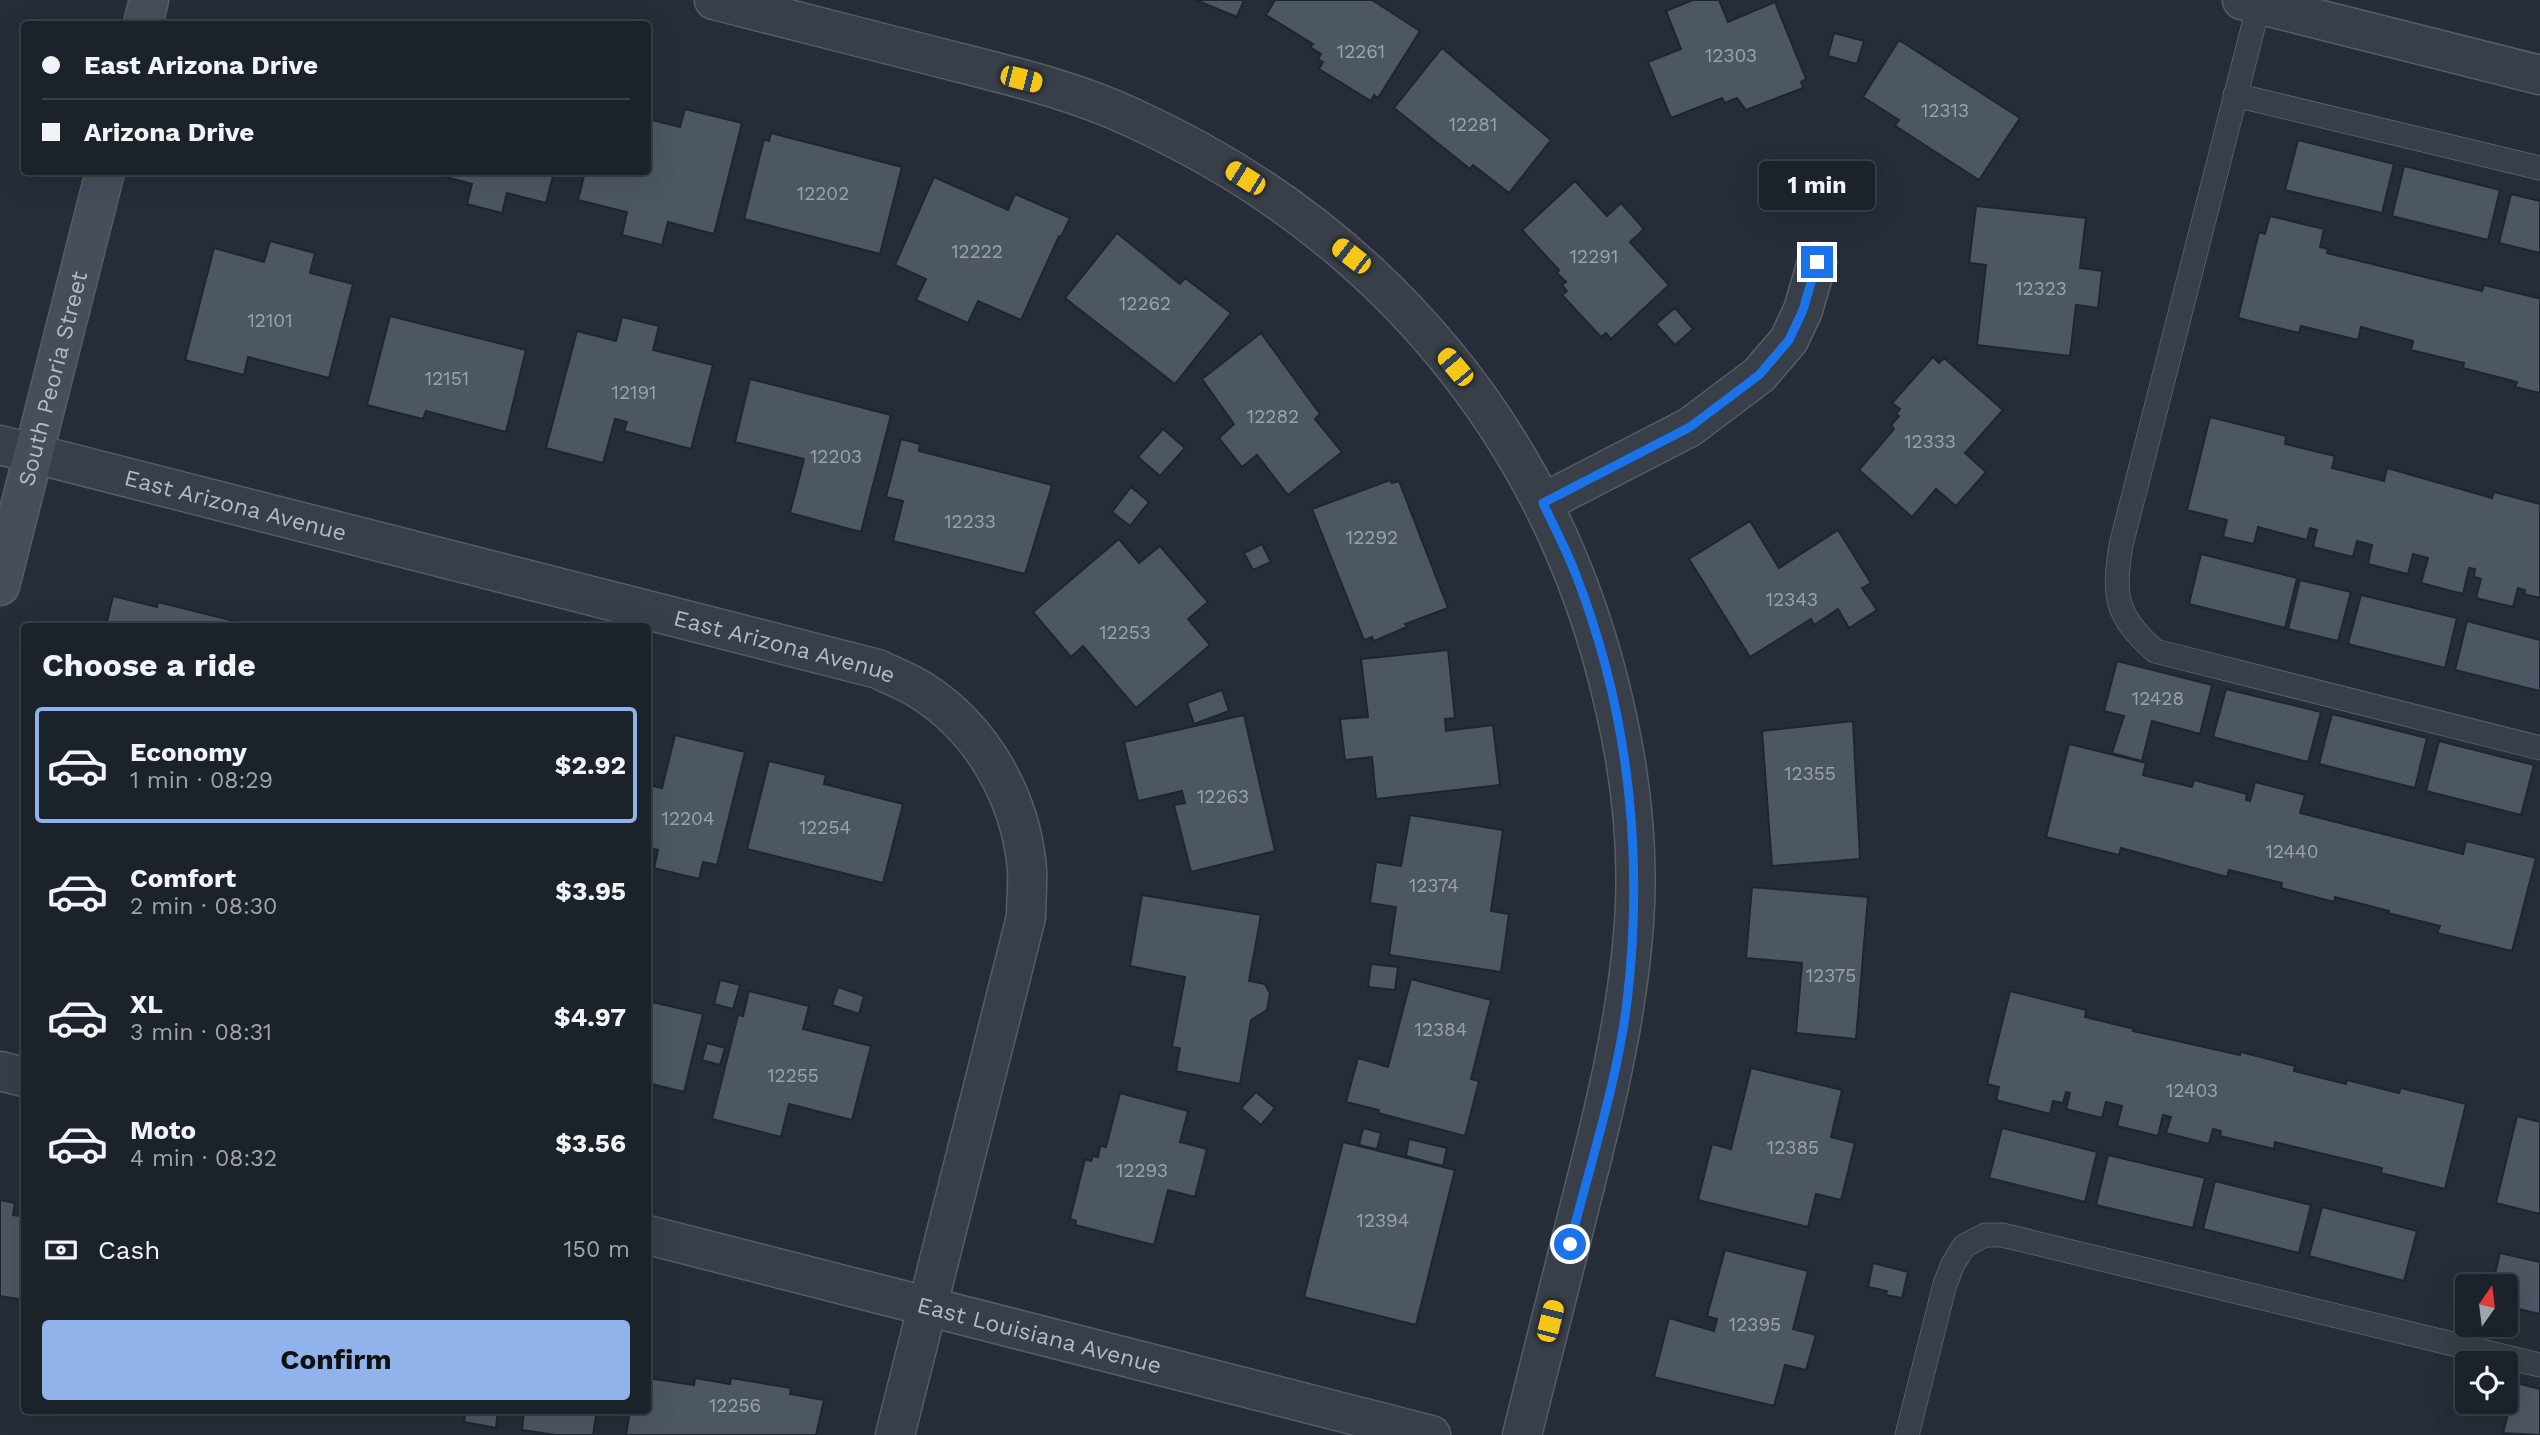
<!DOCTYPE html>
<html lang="en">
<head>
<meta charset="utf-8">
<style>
  body { margin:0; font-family:"Work Sans",sans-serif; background:#292f36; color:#f1f3f6; height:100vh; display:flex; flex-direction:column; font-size:26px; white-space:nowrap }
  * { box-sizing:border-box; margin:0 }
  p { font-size:23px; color:#a0a4a8 }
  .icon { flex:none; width:38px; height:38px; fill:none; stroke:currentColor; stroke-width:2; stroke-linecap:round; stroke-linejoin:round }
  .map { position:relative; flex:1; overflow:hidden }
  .drawer { position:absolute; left:21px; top:623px; width:630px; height:791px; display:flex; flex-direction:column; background:#1c222a; border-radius:7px; box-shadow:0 7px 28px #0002,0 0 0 2px #3a3f47 }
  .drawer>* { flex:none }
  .guide { position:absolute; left:21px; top:21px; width:630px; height:154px; border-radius:7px; box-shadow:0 7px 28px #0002,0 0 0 2px #3a3f47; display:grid; align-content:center; height:154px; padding:0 21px; background:#1c222a }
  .needle { width:46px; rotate:14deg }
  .tools { position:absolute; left:2455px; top:1274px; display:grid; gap:14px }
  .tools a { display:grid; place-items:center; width:63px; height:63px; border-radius:7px; background:#1c222a; box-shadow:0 7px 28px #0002,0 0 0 2px #3a3f47; font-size:35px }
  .end { position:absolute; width:32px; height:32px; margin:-16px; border:9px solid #1a73e8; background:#fff; box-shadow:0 0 0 4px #fff }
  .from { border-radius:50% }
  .bubble { position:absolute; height:49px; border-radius:7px; background:#1c222a; box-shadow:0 7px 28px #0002,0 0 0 2px #3a3f47; font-size:23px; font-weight:700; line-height:49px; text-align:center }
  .car { position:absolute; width:21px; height:42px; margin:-21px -10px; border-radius:9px; box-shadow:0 0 5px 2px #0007; background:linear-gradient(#f5c518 24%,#345 0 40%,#f5c518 0 76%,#345 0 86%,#f5c518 0) }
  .guide b { display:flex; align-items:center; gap:24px; height:66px; font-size:26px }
  .guide b+b { border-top:2px solid #3a3f47 }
  .guide i { width:18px; height:18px; background:#f1f3f6 }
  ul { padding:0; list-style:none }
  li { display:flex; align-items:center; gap:21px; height:116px; margin:0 14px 10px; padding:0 7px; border:4px solid transparent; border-radius:7px }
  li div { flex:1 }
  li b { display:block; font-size:26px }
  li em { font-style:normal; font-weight:700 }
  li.current { border-color:#91b3eb }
  li>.icon { width:63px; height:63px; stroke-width:1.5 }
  h2 { padding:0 21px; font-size:32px; line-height:84px }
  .pay { display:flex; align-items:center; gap:18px; height:77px; padding:0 21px; font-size:26px }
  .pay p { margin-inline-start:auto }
  .action { display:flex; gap:14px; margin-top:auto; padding:14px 21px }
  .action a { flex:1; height:80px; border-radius:7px; background:#91b3eb; color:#111; font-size:28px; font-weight:700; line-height:80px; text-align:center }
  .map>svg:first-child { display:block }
  .building { fill:#4d5763; stroke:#1f262f; stroke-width:2 }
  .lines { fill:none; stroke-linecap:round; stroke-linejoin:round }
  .service-casing { stroke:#565d66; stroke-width:25 }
  .minor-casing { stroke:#565d66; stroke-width:41 }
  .secondary-casing { stroke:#565d66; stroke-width:41 }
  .service { stroke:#383f48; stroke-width:23 }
  .minor { stroke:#383f48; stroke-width:38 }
  .secondary { stroke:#464e5b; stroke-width:38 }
  .route { stroke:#1a73e8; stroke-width:9 }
  .labels { text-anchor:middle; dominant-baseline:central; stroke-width:6; stroke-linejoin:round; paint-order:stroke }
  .number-label { font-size:19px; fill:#9aa1ac }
  .street-label { font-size:23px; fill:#b3bac4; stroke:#1d242d }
</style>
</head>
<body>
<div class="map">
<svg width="2540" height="1435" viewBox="0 0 2540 1435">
  <rect width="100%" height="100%" fill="#252d38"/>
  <path class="building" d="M 1196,0 L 1244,0 L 1237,17 Z
    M 1275,0 L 1372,0 L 1420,31 L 1378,98 L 1374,95 L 1371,101 L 1319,69 L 1323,62 L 1318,59 L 1321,54 L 1310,47 L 1313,44 L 1266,15 Z
    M 1693,0 L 1719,0 L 1728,22 L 1775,2 L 1806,79 L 1801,82 L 1803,88 L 1746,110 L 1737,98 L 1725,103 L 1722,98 L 1671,118 L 1648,62 L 1681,49 L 1666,11 Z
    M 1834,33 L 1864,41 L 1857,64 L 1828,56 Z
    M 1899,40 L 2020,118 L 1979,180 L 1897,127 L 1895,126 L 1899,120 L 1863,97 Z
    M 1442,48 L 1551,140 L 1509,193 L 1473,165 L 1470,169 L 1394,108 Z
    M 685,109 L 742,123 L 714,234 L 668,222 L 662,245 L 622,235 L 627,212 L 578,200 L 585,172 L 648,172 L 648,119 L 680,127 Z
    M 771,133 L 902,167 L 880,254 L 744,219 L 764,139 L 769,141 Z
    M 2298,140 L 2394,164 L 2382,213 L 2285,190 Z
    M 2404,166 L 2500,190 L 2488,240 L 2392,216 Z
    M 427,172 L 554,172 L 546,203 L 507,193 L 502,213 L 467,204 L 472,184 Z
    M 934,177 L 1008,210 L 1015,194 L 1070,218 L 1061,237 L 1059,236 L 1021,320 L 978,301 L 968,323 L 916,300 L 926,279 L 895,265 Z
    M 1575,181 L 1607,216 L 1621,203 L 1644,229 L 1630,242 L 1669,285 L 1611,339 L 1606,333 L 1601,337 L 1562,295 L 1567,291 L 1562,285 L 1566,282 L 1557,273 L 1559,270 L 1522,230 Z
    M 2511,194 L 2540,201 L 2540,253 L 2499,243 Z
    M 1976,206 L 2086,218 L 2080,268 L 2102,271 L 2098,308 L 2076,305 L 2070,356 L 1977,345 L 1986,265 L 1969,263 Z
    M 2270,216 L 2324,229 L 2320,247 L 2328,249 L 2327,253 L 2482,291 L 2484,285 L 2538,298 L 2540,293 L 2540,393 L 2515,387 L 2517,382 L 2463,368 L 2464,363 L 2411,350 L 2413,341 L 2361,327 L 2358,340 L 2301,326 L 2299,333 L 2238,318 L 2259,232 L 2265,234 Z
    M 1117,233 L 1180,284 L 1185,278 L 1231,313 L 1175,384 L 1065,298 Z
    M 270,241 L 315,253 L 310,273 L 353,284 L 329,378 L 248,357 L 244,375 L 185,360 L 214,248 L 264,262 Z
    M 1675,308 L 1693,329 L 1675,345 L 1656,324 Z
    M 390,316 L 526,350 L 506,432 L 426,411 L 423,419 L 367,405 Z
    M 622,317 L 659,326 L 653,350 L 713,365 L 691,449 L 624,431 L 627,422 L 615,419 L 603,463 L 546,448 L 577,331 L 616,341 Z
    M 1261,333 L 1320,414 L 1315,419 L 1342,452 L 1288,495 L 1257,455 L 1242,467 L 1219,438 L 1234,424 L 1202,379 Z
    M 1933,357 L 1939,363 L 1944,358 L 2003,410 L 1965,453 L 1986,472 L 1956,506 L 1936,489 L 1912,517 L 1859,470 L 1894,429 L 1891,425 L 1899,416 L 1896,414 L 1900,409 L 1892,403 Z
    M 750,379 L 891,415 L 861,532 L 790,513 L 804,459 L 735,442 Z
    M 2210,417 L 2286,436 L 2285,444 L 2335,456 L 2332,468 L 2384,481 L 2387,468 L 2492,498 L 2494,492 L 2540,504 L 2540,598 L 2524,594 L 2525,590 L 2518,588 L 2513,607 L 2476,598 L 2481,579 L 2474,577 L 2475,569 L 2469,568 L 2463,594 L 2421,583 L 2428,558 L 2413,554 L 2408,574 L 2368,564 L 2372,545 L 2357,541 L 2353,557 L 2313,547 L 2317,530 L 2310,528 L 2307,540 L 2258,527 L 2254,544 L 2223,537 L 2227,520 L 2187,510 Z
    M 1163,429 L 1185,448 L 1160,476 L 1138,457 Z
    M 901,439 L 920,444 L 919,451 L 1052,485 L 1025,574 L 893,541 L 903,501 L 886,497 Z
    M 1390,480 L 1392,483 L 1399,481 L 1448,608 L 1405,624 L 1407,627 L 1374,641 L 1372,637 L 1364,640 L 1312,509 Z
    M 1131,487 L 1149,502 L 1130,526 L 1112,512 Z
    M 1750,521 L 1779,568 L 1838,530 L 1871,583 L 1862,588 L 1877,610 L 1849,628 L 1838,609 L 1814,625 L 1811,619 L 1750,657 L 1689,559 Z
    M 1119,539 L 1139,563 L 1160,546 L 1208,602 L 1188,619 L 1210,645 L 1136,708 L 1083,646 L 1071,657 L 1033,612 Z
    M 1262,544 L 1271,562 L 1253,570 L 1244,553 Z
    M 2201,554 L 2297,578 L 2285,628 L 2189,604 Z
    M 2300,580 L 2351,592 L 2338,641 L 2288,629 Z
    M 2361,595 L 2457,618 L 2445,668 L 2348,644 Z
    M 113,596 L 157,607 L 158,602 L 254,626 L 106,626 Z
    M 2467,621 L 2540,640 L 2540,691 L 2455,670 Z
    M 1448,650 L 1455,718 L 1445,719 L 1446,731 L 1493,725 L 1500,785 L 1376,799 L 1372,757 L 1345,760 L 1340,719 L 1368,717 L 1361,659 Z
    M 2117,661 L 2212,685 L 2200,734 L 2152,721 L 2142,761 L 2112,753 L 2124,716 L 2104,711 Z
    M 2226,689 L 2321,712 L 2308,762 L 2213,737 Z
    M 1222,690 L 1229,711 L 1194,724 L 1187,703 Z
    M 2332,714 L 2427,738 L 2415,788 L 2319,764 Z
    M 1244,715 L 1275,851 L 1191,872 L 1174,805 L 1185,803 L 1182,791 L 1138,801 L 1124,742 Z
    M 1853,721 L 1860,859 L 1772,866 L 1762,731 Z
    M 675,735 L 745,752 L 717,865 L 703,862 L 699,879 L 654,868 L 658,850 L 648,847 L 648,785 L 662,788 Z
    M 2439,741 L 2534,765 L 2521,815 L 2426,791 Z
    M 2069,744 L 2146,763 L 2143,775 L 2192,787 L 2194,780 L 2247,794 L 2246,800 L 2250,801 L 2255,782 L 2305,795 L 2300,813 L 2463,854 L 2466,841 L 2536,858 L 2512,951 L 2437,933 L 2440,926 L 2388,913 L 2389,911 L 2335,897 L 2334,902 L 2281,888 L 2282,883 L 2229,870 L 2227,877 L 2121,848 L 2119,855 L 2046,837 Z
    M 769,761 L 826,775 L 824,784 L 903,804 L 883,883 L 747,849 Z
    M 1410,815 L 1503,830 L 1491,911 L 1509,914 L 1501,972 L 1389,955 L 1396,907 L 1370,903 L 1376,862 L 1401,866 Z
    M 1752,887 L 1868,897 L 1856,1039 L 1796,1033 L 1802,963 L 1746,958 Z
    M 1142,895 L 1261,915 L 1249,981 L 1265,984 L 1270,993 L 1267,1010 L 1251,1020 L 1240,1084 L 1176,1071 L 1180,1048 L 1172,1047 L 1185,977 L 1130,966 Z
    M 1371,964 L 1398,967 L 1395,990 L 1368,987 Z
    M 1411,979 L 1491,1000 L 1471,1079 L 1479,1081 L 1465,1136 L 1378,1113 L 1379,1110 L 1346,1102 L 1358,1058 L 1388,1067 Z
    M 720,980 L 740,985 L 733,1009 L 714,1004 Z
    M 838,987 L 864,996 L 859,1014 L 832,1005 Z
    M 749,991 L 809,1006 L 803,1029 L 871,1046 L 852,1120 L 789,1104 L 781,1137 L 712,1119 L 738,1015 L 743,1016 Z
    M 2010,991 L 2086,1010 L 2085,1017 L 2134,1029 L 2133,1031 L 2240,1055 L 2241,1052 L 2295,1066 L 2294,1071 L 2346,1084 L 2347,1080 L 2399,1093 L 2401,1088 L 2466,1104 L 2445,1189 L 2381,1173 L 2382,1168 L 2275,1142 L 2274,1149 L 2220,1136 L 2221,1131 L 2213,1129 L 2209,1144 L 2166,1133 L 2171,1117 L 2163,1115 L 2158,1136 L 2117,1126 L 2122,1106 L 2106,1102 L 2102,1118 L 2066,1109 L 2070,1093 L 2066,1092 L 2063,1103 L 2053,1101 L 2050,1114 L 1996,1100 L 1999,1087 L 1987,1084 Z
    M 648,1001 L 703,1014 L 684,1092 L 648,1083 Z
    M 707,1043 L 725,1048 L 720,1065 L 702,1060 Z
    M 1751,1068 L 1842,1090 L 1831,1137 L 1855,1143 L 1841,1200 L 1816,1194 L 1808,1227 L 1698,1200 L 1712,1144 L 1731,1149 Z
    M 1256,1092 L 1275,1108 L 1261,1125 L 1241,1108 Z
    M 1120,1093 L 1188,1111 L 1180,1142 L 1207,1149 L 1195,1197 L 1168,1190 L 1154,1245 L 1075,1225 L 1076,1221 L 1070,1219 L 1085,1159 L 1091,1161 L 1093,1156 L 1098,1157 L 1100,1146 L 1106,1147 Z
    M 2517,1116 L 2540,1122 L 2540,1214 L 2496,1203 Z
    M 1363,1128 L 1381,1133 L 1377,1149 L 1359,1145 Z
    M 2002,1128 L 2097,1152 L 2085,1202 L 1989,1178 Z
    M 1409,1139 L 1447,1148 L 1443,1166 L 1406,1156 Z
    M 1343,1142 L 1455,1170 L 1416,1325 L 1304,1297 Z
    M 2108,1155 L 2205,1178 L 2193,1228 L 2096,1205 Z
    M 2215,1181 L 2311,1205 L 2299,1253 L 2203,1229 Z
    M 0,1200 L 15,1203 L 13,1215 L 24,1217 L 21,1229 L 24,1229 L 24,1300 L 0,1296 Z
    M 2322,1207 L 2417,1231 L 2404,1281 L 2309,1256 Z
    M 1725,1250 L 1808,1271 L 1793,1329 L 1816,1335 L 1806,1370 L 1785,1365 L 1774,1406 L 1654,1377 L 1669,1318 L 1714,1331 L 1717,1319 L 1707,1316 Z
    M 2500,1253 L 2540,1262 L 2540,1314 L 2506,1306 L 2506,1286 L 2492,1286 Z
    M 1873,1263 L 1908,1272 L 1902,1298 L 1886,1295 L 1887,1291 L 1868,1287 Z
    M 648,1378 L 694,1385 L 695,1378 L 730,1384 L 731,1378 L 791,1388 L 790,1394 L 824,1400 L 816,1435 L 626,1435 L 630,1410 L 648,1410 Z
    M 2516,1383 L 2540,1389 L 2540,1435 L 2503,1433 Z
    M 466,1410 L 498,1410 L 496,1428 L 464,1422 Z
    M 524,1410 L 597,1410 L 593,1435 L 556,1435 L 522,1430 Z"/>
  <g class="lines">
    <g class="service-casing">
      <path id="service" d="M 2259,4 L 2121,545 C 2113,597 2115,615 2155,651 L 2540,748
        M 2235,95 L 2540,168
        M 1907,1435 L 1945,1284 L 1953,1264 L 1964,1246 L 1985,1235 L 2002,1235 L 2540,1365"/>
    </g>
    <g class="minor-casing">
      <g id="minor">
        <path d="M 714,0 C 791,20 868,39 945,59 C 1008,75 1073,90 1133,118 C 1383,232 1555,439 1615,708 C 1631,777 1639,853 1634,924 C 1627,1020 1604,1112 1580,1205 C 1561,1282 1541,1358 1522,1435"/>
        <path d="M 2242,0 L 2540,75"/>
        <path id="s1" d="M 0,445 L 878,669 C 892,676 908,682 922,691 C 982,729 1021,798 1027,869 C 1028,884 1026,901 1026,917 L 895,1435"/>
        <path d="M 1543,503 L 1690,427 L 1759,375 L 1789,340 L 1803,310 L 1817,262"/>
        <path d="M 0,1071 L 24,1077"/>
        <path id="s2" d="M 648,1235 L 1431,1435"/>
      </g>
    </g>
    <g class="secondary-casing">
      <g id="secondary">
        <path d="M 143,24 L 149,0"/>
        <path id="s3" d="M 0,586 L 105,172"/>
      </g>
    </g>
    <use href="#service" class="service"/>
    <use href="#minor" class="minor"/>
    <use href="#secondary" class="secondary"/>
  </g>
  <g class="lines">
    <path class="route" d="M 1570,1244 C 1590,1164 1617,1083 1627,1002 C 1644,857 1629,712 1576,575 C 1567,551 1554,527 1543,503 L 1690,427 L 1759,375 L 1789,340 L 1803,310 L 1817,262"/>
  </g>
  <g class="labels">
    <g class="number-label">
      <text x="1361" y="51">12261</text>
      <text x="1731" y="55">12303</text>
      <text x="1945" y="110">12313</text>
      <text x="1473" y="124">12281</text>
      <text x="823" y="193">12202</text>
      <text x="977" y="251">12222</text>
      <text x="1594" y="256">12291</text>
      <text x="2041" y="288">12323</text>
      <text x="1145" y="303">12262</text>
      <text x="270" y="320">12101</text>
      <text x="447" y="378">12151</text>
      <text x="634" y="392">12191</text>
      <text x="1273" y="416">12282</text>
      <text x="1930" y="441">12333</text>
      <text x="836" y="456">12203</text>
      <text x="970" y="521">12233</text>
      <text x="1372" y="537">12292</text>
      <text x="1792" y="599">12343</text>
      <text x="1125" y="632">12253</text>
      <text x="2158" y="698">12428</text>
      <text x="1810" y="773">12355</text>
      <text x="1223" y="796">12263</text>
      <text x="688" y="818">12204</text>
      <text x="825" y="827">12254</text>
      <text x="2292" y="851">12440</text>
      <text x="1434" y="885">12374</text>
      <text x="1831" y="975">12375</text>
      <text x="1441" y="1029">12384</text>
      <text x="793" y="1075">12255</text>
      <text x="2192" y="1090">12403</text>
      <text x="1793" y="1147">12385</text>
      <text x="1142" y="1170">12293</text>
      <text x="1383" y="1220">12394</text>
      <text x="1755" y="1324">12395</text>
      <text x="735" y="1405">12256</text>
    </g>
    <g class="street-label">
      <text stroke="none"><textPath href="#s3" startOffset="214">South Peoria Street</textPath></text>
      <text stroke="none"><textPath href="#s1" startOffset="243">East Arizona Avenue</textPath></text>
      <text stroke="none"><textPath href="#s1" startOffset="810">East Arizona Avenue</textPath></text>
      <text stroke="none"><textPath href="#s2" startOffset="404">East Louisiana Avenue</textPath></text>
    </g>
  </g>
</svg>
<div class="tools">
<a><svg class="needle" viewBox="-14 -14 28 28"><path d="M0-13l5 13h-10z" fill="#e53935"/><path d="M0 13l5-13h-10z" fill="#a0a4a8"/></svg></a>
<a><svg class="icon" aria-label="locate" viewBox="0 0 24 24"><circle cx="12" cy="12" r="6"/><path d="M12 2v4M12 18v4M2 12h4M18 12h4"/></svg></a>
</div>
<i class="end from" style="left:1570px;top:1244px"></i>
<i class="end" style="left:1817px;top:262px"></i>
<div class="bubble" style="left:1759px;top:161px;width:116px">1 min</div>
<i class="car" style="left:1021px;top:79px;rotate:104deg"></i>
<i class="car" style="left:1245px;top:178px;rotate:302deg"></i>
<i class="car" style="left:1351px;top:256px;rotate:308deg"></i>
<i class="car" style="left:1455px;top:367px;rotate:320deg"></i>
<i class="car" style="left:1550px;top:1321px;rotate:14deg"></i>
<div class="guide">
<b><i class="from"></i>East Arizona Drive</b>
<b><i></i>Arizona Drive</b>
</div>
<section class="drawer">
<h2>Choose a ride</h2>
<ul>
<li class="current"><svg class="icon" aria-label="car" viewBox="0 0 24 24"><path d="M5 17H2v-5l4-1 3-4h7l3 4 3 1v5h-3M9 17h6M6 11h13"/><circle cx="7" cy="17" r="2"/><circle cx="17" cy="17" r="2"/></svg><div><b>Economy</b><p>1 min · 08:29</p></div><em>$2.92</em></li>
<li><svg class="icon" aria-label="car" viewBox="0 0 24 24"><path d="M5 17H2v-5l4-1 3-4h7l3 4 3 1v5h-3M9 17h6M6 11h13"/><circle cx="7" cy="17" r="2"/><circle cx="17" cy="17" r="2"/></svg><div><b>Comfort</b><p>2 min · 08:30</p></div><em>$3.95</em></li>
<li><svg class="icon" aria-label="car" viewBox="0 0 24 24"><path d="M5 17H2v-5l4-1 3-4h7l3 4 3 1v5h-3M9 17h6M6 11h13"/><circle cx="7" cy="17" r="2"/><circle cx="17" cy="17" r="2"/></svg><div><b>XL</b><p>3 min · 08:31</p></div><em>$4.97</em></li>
<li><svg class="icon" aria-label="car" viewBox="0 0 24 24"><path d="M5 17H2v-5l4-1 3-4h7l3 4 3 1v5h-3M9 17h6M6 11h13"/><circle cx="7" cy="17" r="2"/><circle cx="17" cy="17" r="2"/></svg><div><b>Moto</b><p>4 min · 08:32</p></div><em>$3.56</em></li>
</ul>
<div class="pay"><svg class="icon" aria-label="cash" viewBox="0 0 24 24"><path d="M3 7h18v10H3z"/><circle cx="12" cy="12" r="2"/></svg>Cash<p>150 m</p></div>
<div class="action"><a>Confirm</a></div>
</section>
</div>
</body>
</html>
